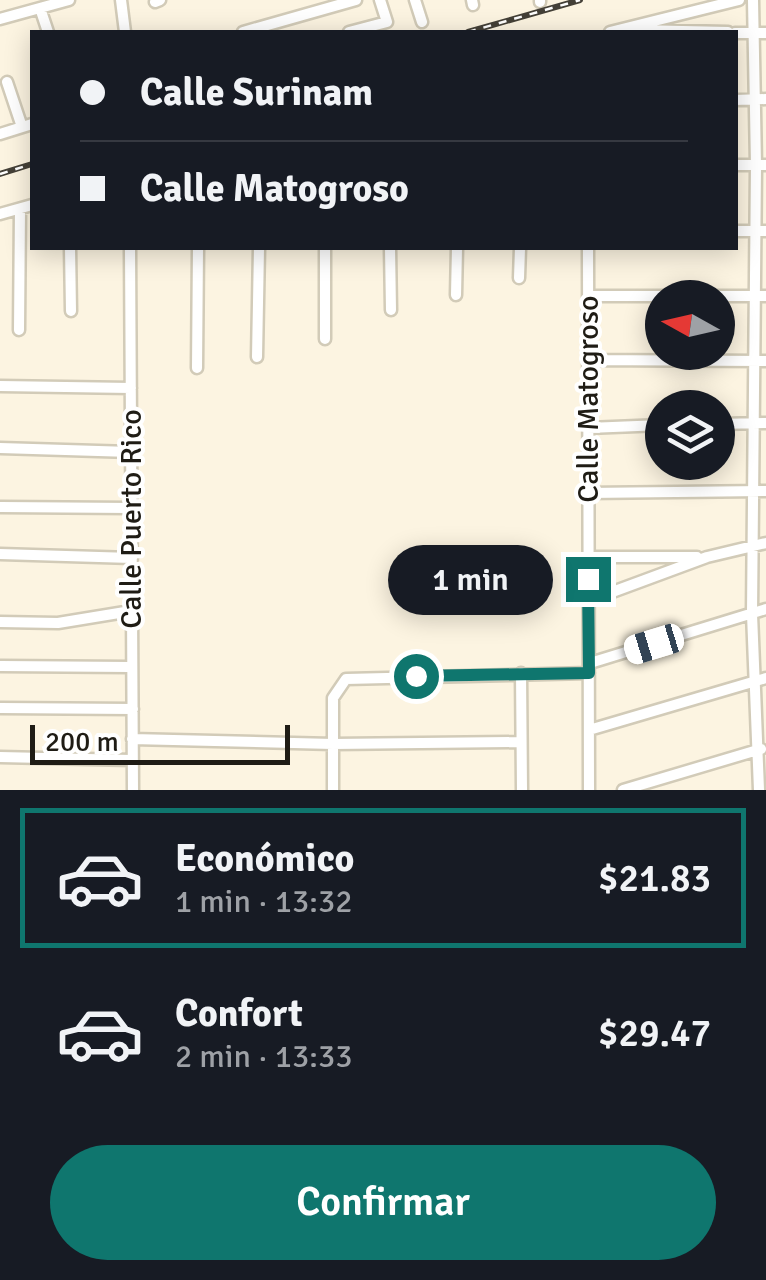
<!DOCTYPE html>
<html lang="es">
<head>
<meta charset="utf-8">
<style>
  body { margin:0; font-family:Signika,sans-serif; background:#20242c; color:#f1f3f6; height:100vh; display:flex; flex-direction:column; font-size:38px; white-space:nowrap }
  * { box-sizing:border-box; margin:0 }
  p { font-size:32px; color:#9ea1a6 }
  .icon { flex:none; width:55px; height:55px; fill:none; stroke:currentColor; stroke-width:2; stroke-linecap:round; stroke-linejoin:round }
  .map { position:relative; height:790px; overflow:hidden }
  .details { display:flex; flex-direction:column; background:#171b24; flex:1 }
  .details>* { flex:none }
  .guide { position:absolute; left:30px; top:30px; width:708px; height:220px; border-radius:0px; box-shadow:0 5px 25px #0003; display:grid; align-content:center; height:220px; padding:0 50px; background:#171b24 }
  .needle { width:65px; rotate:278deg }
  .tools { position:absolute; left:645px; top:280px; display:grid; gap:20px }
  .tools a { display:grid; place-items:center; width:90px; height:90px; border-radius:50%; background:#171b24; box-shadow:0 5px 25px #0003; font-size:50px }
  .scale { position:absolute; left:30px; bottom:25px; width:260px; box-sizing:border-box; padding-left:10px; border:5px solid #1f1c15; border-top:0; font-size:28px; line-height:35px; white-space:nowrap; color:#1f1c15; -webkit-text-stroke:8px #fff; paint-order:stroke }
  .end { position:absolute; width:45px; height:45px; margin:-22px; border:12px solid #0f766e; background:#fff; box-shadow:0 0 0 5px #fff }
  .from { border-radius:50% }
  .bubble { position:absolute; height:70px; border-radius:35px; background:#171b24; box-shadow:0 5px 25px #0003; font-size:32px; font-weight:600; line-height:70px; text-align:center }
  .car { position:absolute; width:30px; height:60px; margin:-30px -15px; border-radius:12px; box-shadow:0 0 8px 2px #0007; background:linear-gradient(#fff 24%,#345 0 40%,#fff 0 76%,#345 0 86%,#fff 0) }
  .guide b { display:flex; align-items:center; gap:35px; height:95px; font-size:38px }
  .guide b+b { border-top:2px solid #363941 }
  .guide i { width:25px; height:25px; background:#f1f3f6 }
  ul { padding:18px 0 0; list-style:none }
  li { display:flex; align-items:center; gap:30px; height:140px; margin:0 20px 15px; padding:0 30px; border:5px solid transparent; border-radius:0px }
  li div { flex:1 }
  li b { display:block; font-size:38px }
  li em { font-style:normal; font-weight:600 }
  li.on { border-color:#0f766e }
  li>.icon { width:90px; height:90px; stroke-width:1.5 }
  .primary-button { display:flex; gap:20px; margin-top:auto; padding:20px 50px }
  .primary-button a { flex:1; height:115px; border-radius:60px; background:#0f766e; color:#fff; font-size:40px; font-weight:600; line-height:115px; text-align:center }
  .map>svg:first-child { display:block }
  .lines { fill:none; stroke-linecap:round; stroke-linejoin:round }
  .minor-casing { stroke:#d2cbb8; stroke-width:15 }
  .minor { stroke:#fff; stroke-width:10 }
  .rail-casing { stroke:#444037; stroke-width:6 }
  .rail { stroke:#fff; stroke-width:2.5; stroke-dasharray:8; stroke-linecap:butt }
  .route { stroke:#0f766e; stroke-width:12 }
  .labels { text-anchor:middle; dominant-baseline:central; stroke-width:8; stroke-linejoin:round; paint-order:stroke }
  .street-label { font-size:30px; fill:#1f1c15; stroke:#fff }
</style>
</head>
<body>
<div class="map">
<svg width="766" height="790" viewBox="0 0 766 790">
  <rect width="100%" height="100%" fill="#fcf4e1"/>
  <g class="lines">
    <g class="minor-casing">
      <path id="minor" d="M 121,0 L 125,32
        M 415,0 L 422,22
        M 472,0 L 473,5
        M 753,0 L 756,165 L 752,614 L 759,790
        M 155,2 L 160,0
        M 540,2 L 540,0
        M 40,8 L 48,32
        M 0,19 L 69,0
        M 636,30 L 728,32
        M 243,32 L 356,0
        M 349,32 L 387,22 L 380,0
        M 610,32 L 739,0
        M 735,33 L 766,33
        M 7,82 L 22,127
        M 735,100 L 766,99
        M 0,134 L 32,124
        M 735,165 L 766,165
        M 0,214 L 32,205
        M 735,231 L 766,231
        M 70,248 L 71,311
        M 130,248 L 133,790
        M 325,248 L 325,339
        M 390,248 L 391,310
        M 588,248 L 589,790
        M 519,278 L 520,248
        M 456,295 L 457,248
        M 589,296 L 766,296
        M 19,330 L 20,209
        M 257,357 L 259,248
        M 587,360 L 766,361
        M 197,368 L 198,248
        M 0,386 L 131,388
        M 718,424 L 766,423
        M 588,428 L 662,425
        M 0,448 L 131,452
        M 587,493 L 766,491
        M 0,507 L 131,508
        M 0,554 L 132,558
        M 588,557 L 697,557
        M 588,601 L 707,557 L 766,543
        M 0,622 L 58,623 L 131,611
        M 590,663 L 766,609
        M 0,666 L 130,667
        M 521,673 L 522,790
        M 0,708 L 133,709
        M 589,730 L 766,678
        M 132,739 L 333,744 L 521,742
        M 0,757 L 131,760
        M 333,790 L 333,698 L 346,679 L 589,673
        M 623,790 L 761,749"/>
    </g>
    <use href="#minor" class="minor"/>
    <g class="rail-casing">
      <path id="rail" d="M 468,32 L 580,0
        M 0,174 L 32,164"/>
    </g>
    <use href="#rail" class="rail"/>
  </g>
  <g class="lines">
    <path class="route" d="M 416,676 L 589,673 L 588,579"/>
  </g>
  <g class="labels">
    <g class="street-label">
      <text transform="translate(588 399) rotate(-90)">Calle Matogroso</text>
      <text transform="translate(131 519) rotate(-90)">Calle Puerto Rico</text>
    </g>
  </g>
</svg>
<div class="tools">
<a><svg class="needle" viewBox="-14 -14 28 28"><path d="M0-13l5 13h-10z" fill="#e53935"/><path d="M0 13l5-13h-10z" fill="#9ea1a6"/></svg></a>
<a><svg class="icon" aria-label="layers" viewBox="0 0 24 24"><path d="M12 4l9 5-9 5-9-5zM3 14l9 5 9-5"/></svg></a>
</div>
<div class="scale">200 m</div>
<i class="end from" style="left:416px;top:676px"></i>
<i class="end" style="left:588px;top:579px"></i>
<div class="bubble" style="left:388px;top:545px;width:165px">1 min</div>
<i class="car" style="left:654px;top:644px;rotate:253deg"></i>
<div class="guide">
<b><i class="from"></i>Calle Surinam</b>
<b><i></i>Calle Matogroso</b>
</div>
</div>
<section class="details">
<ul>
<li class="on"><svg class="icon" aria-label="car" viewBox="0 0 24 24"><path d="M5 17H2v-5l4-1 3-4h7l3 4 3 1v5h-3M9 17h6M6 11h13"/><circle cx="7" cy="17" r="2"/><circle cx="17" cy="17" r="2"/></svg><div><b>Económico</b><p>1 min · 13:32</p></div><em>$21.83</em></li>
<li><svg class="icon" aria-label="car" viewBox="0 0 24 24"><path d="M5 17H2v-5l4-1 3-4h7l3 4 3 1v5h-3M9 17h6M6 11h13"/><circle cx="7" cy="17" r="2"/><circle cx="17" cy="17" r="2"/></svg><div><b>Confort</b><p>2 min · 13:33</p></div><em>$29.47</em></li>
</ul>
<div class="primary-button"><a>Confirmar</a></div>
</section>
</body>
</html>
